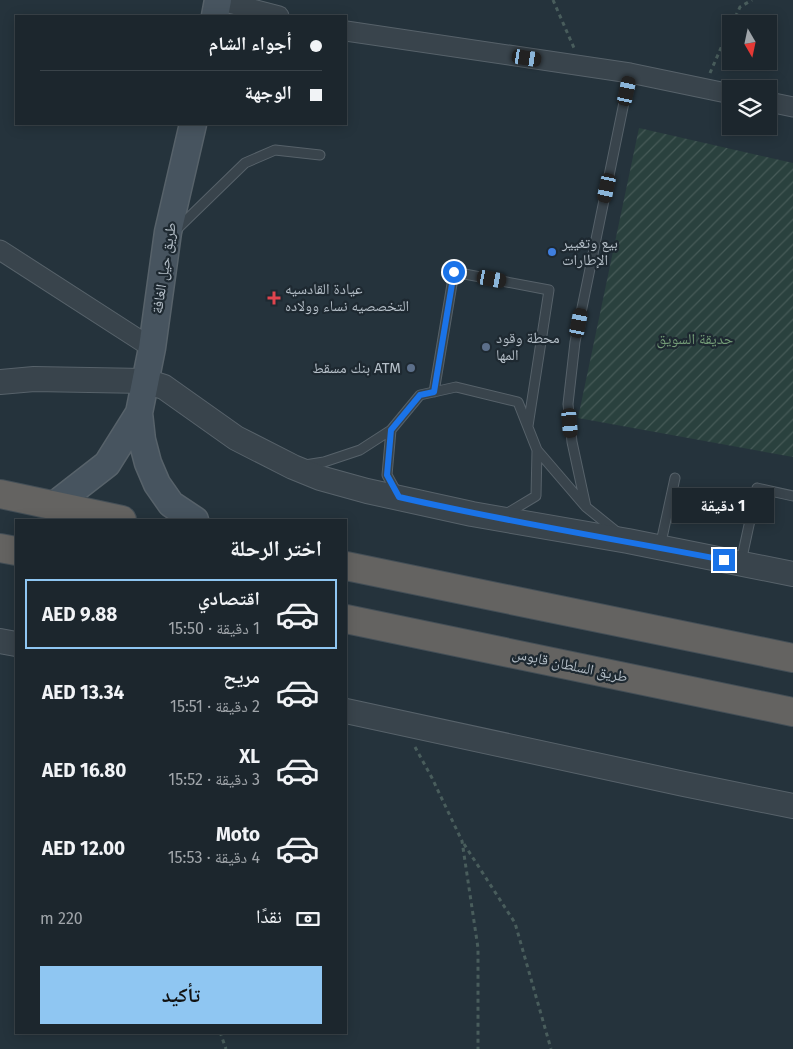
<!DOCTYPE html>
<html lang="ar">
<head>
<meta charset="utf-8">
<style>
  body { margin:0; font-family:"Fira Sans","Noto Naskh Arabic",sans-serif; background:#293239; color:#f1f3f6; direction:rtl; height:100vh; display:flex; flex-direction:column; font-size:19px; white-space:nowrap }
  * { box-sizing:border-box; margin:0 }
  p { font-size:16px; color:#a0a5aa }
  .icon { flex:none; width:28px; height:28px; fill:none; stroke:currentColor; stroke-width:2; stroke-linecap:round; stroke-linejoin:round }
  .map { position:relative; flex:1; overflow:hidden; direction:ltr }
  .drawer { position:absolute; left:15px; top:519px; width:332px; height:515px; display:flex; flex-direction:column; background:#1c262d; border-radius:0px; box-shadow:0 2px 12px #0003,0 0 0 1px #3a4349; direction:rtl }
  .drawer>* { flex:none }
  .banner { position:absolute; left:15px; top:15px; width:332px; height:110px; border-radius:0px; box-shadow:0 2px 12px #0003,0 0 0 1px #3a4349; direction:rtl; display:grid; align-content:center; height:110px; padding:0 25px; background:#1c262d }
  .needle { width:32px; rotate:171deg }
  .tools { position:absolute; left:722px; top:15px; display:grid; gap:10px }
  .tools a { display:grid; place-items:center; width:55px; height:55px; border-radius:0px; background:#1c262d; box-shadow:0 2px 12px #0003,0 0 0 1px #3a4349; font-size:25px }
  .end { position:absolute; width:22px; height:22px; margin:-11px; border:6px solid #1a73e8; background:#fff; box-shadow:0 0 0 2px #fff }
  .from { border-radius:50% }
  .bubble { position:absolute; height:35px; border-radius:0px; background:#1c262d; box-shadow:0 2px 12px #0003,0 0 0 1px #3a4349; font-size:16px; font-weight:700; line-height:35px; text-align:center; direction:rtl }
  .car { position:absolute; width:15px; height:30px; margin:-15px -8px; border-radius:6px; box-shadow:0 0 4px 1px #0007; background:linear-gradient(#222 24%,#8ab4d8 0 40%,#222 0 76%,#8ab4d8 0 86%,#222 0) }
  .banner b { display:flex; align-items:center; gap:18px; height:48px; font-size:19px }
  .banner b+b { border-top:1px solid #3a4349 }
  .banner i { width:12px; height:12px; background:#f1f3f6 }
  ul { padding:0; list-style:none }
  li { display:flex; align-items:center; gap:15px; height:70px; margin:0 10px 8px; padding:0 15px; border:2px solid transparent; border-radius:0px }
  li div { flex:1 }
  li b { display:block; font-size:19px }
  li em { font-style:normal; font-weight:700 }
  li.current { border-color:#8fc6f2 }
  li>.icon { width:45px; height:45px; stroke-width:1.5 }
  h2 { padding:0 25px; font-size:22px; line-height:60px }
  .pay { display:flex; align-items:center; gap:12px; height:55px; padding:0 25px; font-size:19px }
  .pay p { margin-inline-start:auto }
  .button { display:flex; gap:10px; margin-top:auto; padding:10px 25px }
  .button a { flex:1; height:58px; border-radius:0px; background:#8fc6f2; color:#111; font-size:20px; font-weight:700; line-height:58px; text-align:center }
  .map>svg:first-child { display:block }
  .garden { fill:url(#garden-furrows) }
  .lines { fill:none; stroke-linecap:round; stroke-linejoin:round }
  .service-casing { stroke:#57626a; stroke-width:11 }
  .minor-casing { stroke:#57626a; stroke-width:21 }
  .tertiary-casing { stroke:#57626a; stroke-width:26 }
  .secondary-casing { stroke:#57626a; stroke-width:29 }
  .trunk-casing { stroke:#444f57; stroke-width:30 }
  .path { stroke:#495d5c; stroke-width:3; stroke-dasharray:4 4; stroke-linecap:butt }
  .service { stroke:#39444c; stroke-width:9 }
  .minor { stroke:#39444c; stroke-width:19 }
  .tertiary { stroke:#39444c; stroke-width:24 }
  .secondary { stroke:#47545f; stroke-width:26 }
  .trunk { stroke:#646361; stroke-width:28 }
  .route { stroke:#1a73e8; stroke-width:6 }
  .shop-dot { fill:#3f7fe0; stroke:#1e2931; stroke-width:2 }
  .health-dot { fill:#e0444e; stroke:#1e2931; stroke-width:2 }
  .service-dot { fill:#5c6f8a; stroke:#1e2931; stroke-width:2 }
  .labels { text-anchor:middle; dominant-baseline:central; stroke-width:4.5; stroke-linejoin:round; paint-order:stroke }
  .poi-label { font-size:15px; fill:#b5bfc8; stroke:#1e2931; text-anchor:start }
  .street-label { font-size:15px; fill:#b5bfc8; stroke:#1e2931 }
  .park-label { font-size:15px; fill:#749c77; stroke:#1e2931 }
</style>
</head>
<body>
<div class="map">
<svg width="793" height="1049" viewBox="0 0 793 1049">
  <defs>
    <pattern id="garden-furrows" width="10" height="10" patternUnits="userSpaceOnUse" patternTransform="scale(1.25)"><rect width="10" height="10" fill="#2a413e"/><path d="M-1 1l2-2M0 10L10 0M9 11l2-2" fill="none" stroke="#475b58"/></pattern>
  </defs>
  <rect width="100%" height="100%" fill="#25333c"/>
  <path class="garden" d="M 639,128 L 793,163 L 793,457 L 578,418 Z"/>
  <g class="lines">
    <g class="service-casing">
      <path id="service" d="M 176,230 L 245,163 L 275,150 L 320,155
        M 434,392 L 454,272 L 549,290 L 528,426
        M 391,430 L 387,475 L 398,495
        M 305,465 L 324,462 L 360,450 L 391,430 L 420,395 L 456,387 L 518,402 L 537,450 L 586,507 L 617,532
        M 586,507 L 572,442 L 568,404 L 575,342 L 630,73
        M 506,514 L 536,496 L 537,450
        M 660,547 L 675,478
        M 741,562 L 757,488 L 793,496"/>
    </g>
    <g class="minor-casing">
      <path id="minor" d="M 218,0 L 279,16
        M 346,31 L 630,73 L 731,94
        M 769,102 L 793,107
        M 0,250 L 152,348"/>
    </g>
    <g class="tertiary-casing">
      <path id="tertiary" d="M 0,382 L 34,379 L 145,381 L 164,387 L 236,438 L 293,467 L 320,478 L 367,491 L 472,514 L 628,541 L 793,574
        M 0,641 L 16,644
        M 346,711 L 684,784 L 793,806"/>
    </g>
    <g class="secondary-casing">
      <path id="secondary" d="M 215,16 L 218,0
        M 193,124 L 168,232 L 152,348 L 139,413 L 142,440 L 148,463 L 157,484 L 171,504 L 195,520
        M 53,506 L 107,464 L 139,413"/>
    </g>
    <g class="trunk-casing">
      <path id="trunk" d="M 0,494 L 122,520
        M 0,548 L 16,551
        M 346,566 L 793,658
        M 346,619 L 793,712"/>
    </g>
    <path class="path" d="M 553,0 L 574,48
      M 732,24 L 740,7 L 752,0
      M 710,73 L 731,25
      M 415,747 L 432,778 L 462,841 L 478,948 L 478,1049
      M 464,844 L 515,923 L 551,1049
      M 220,1032 L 226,1049"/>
    <use href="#service" class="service"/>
    <use href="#minor" class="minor"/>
    <use href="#tertiary" class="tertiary"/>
    <use href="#secondary" class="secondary"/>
    <use href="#trunk" class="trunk"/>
  </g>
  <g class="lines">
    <path class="route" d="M 454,272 L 434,392 L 420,395 L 391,430 L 387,475 L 399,497 C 507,522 616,539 724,560"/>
  </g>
  <circle class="shop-dot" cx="552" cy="252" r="5"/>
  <path class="health-dot" d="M271.5 290.5h5v5h5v5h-5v5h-5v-5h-5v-5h5z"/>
  <g class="service-dot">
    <circle cx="486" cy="347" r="5"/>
    <circle cx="411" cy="368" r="5"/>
  </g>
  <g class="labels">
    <g class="poi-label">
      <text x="562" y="243">بيع وتغيير<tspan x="562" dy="17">الإطارات</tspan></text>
      <text x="285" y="289">عيادة القادسيه<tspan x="285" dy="17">التخصصيه نساء وولاده</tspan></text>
      <text x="496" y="338">محطة وقود<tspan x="496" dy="17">المها</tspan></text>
      <text x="401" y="368" text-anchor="end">بنك مسقط ATM</text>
    </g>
    <g class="street-label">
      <text transform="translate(164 268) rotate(-81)">طريق حيل الغافة</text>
      <text transform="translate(570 665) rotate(12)">طريق السلطان قابوس</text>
    </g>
    <g class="park-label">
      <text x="695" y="339">حديقة السويق</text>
    </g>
  </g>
</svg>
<div class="tools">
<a><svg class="needle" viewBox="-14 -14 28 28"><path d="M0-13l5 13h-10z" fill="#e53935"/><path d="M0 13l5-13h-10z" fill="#a0a5aa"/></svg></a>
<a><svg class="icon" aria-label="layers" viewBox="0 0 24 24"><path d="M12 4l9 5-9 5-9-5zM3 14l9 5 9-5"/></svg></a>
</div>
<i class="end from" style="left:454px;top:272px"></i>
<i class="end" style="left:724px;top:560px"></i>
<div class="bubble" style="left:672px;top:488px;width:102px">1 دقيقة</div>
<i class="car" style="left:527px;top:58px;rotate:99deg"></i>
<i class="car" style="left:627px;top:91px;rotate:12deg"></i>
<i class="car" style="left:607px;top:188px;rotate:192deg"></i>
<i class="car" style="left:492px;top:279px;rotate:100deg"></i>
<i class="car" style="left:579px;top:323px;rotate:11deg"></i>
<i class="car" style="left:570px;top:423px;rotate:175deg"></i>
<div class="banner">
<b><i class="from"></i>أجواء الشام</b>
<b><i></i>الوجهة</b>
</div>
<section class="drawer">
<h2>اختر الرحلة</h2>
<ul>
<li class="current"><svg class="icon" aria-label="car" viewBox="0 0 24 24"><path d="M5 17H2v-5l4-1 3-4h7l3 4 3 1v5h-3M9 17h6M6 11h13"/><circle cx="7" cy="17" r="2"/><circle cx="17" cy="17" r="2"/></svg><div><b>اقتصادي</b><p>1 دقيقة · 15:50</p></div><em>AED 9.88</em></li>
<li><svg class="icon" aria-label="car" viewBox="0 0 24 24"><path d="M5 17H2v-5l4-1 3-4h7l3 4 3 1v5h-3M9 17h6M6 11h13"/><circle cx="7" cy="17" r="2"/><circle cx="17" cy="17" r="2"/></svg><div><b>مريح</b><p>2 دقيقة · 15:51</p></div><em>AED 13.34</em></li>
<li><svg class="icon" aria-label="car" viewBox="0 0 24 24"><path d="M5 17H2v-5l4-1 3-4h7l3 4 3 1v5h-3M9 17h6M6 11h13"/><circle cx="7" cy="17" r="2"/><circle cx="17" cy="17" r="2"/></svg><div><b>XL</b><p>3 دقيقة · 15:52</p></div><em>AED 16.80</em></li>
<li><svg class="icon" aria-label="car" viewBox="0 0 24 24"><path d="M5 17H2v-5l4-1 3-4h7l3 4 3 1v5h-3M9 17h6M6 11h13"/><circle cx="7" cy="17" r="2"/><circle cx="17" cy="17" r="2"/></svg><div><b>Moto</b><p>4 دقيقة · 15:53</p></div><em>AED 12.00</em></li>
</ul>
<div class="pay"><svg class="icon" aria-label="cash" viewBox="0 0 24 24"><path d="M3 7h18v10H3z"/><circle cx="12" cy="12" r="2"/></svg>نقدًا<p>220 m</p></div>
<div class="button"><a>تأكيد</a></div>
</section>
</div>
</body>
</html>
